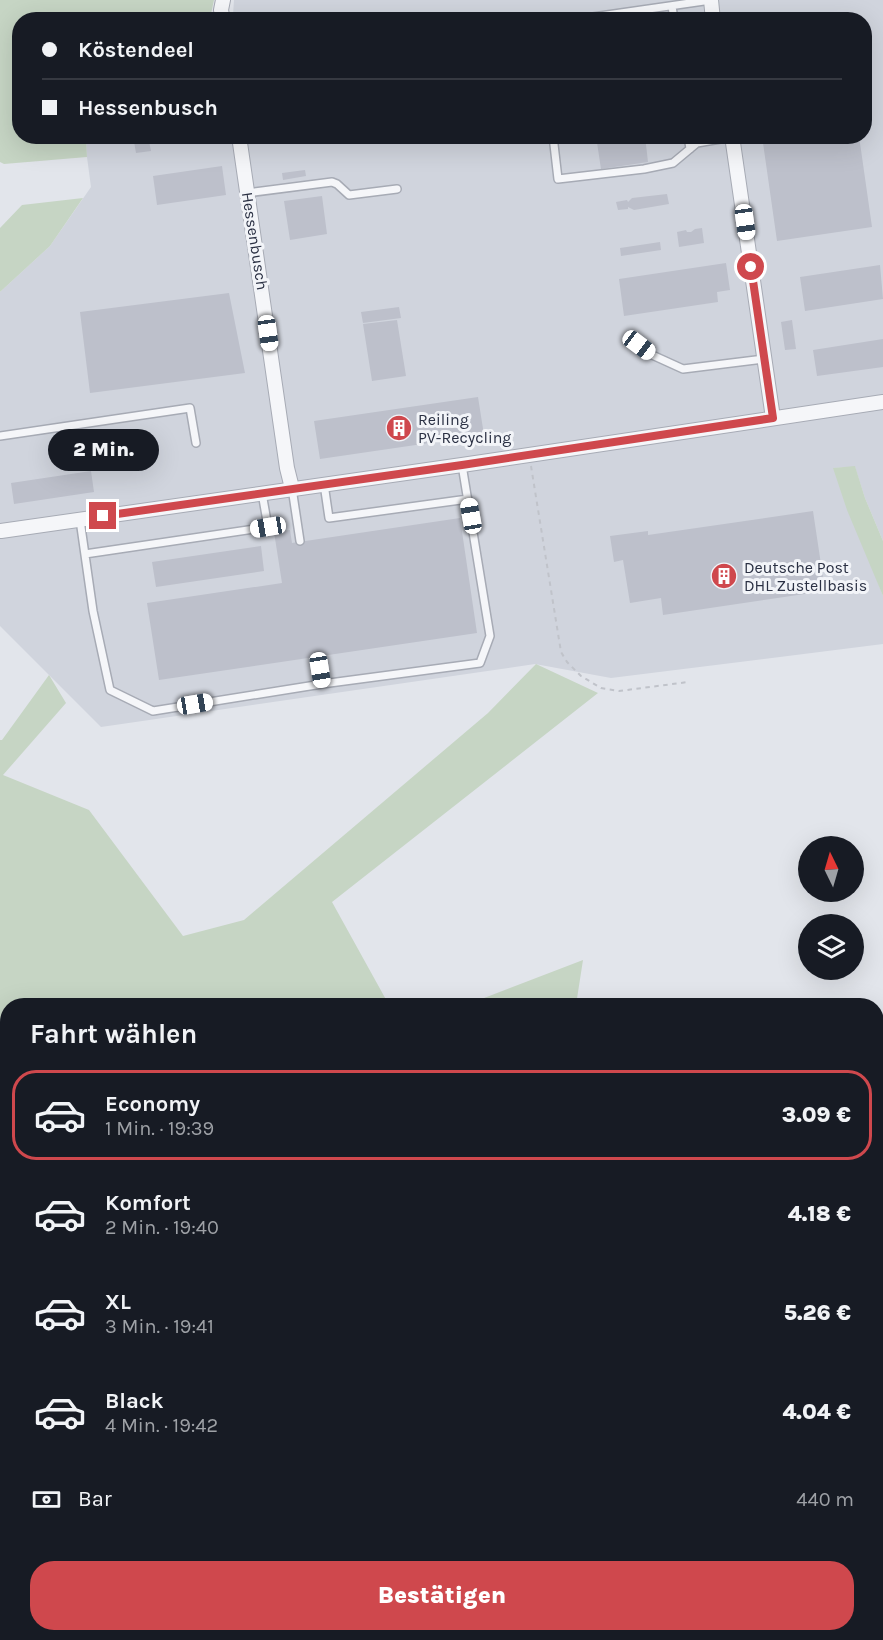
<!DOCTYPE html>
<html lang="de">
<head>
<meta charset="utf-8">
<style>
  body { margin:0; font-family:Karla,sans-serif; background:#20242c; color:#f1f3f6; height:100vh; display:flex; flex-direction:column; font-size:22px; white-space:nowrap }
  * { box-sizing:border-box; margin:0 }
  p { font-size:20px; color:#9ea1a6 }
  .icon { flex:none; width:33px; height:33px; fill:none; stroke:currentColor; stroke-width:2; stroke-linecap:round; stroke-linejoin:round }
  .map { position:relative; flex:1; overflow:hidden }
  .side { position:absolute; left:0px; top:998px; width:884px; height:644px; display:flex; flex-direction:column; background:#171b24; border-radius:24px 24px 0 0; box-shadow:0 6px 24px #0002 }
  .side>* { flex:none }
  .top-card { position:absolute; left:12px; top:12px; width:860px; height:132px; border-radius:24px; box-shadow:0 6px 24px #0002; display:grid; align-content:center; height:132px; padding:0 30px; background:#171b24 }
  .needle { width:39px; rotate:355deg }
  .fabs { position:absolute; left:798px; top:836px; display:grid; gap:12px }
  .fabs a { display:grid; place-items:center; width:66px; height:66px; border-radius:50%; background:#171b24; box-shadow:0 6px 24px #0002; font-size:30px }
  .end { position:absolute; width:27px; height:27px; margin:-14px; border:8px solid #cf484d; background:#fff; box-shadow:0 0 0 3px #fff }
  .from { border-radius:50% }
  .bubble { position:absolute; height:42px; border-radius:21px; background:#171b24; box-shadow:0 6px 24px #0002; font-size:20px; font-weight:800; line-height:42px; text-align:center }
  .car { position:absolute; width:18px; height:36px; margin:-18px -9px; border-radius:8px; box-shadow:0 0 4px 2px #0007; background:linear-gradient(#fff 24%,#345 0 40%,#fff 0 76%,#345 0 86%,#fff 0) }
  .top-card b { display:flex; align-items:center; gap:21px; height:57px; font-size:22px }
  .top-card b+b { border-top:2px solid #363941 }
  .top-card i { width:15px; height:15px; background:#f1f3f6 }
  ul { padding:0; list-style:none }
  li { display:flex; align-items:center; gap:18px; height:90px; margin:0 12px 9px; padding:0 18px; border:3px solid transparent; border-radius:24px }
  li div { flex:1 }
  li b { display:block; font-size:22px }
  li em { font-style:normal; font-weight:800 }
  li.current { border-color:#cf484d }
  li>.icon { width:54px; height:54px; stroke-width:1.5 }
  h2 { padding:0 30px; font-size:27px; line-height:72px }
  .pay { display:flex; align-items:center; gap:15px; height:66px; padding:0 30px; font-size:22px }
  .pay p { margin-inline-start:auto }
  .cta { display:flex; gap:12px; margin-top:auto; padding:12px 30px }
  .cta a { flex:1; height:69px; border-radius:24px; background:#cf484d; color:#fff; font-size:24px; font-weight:800; line-height:69px; text-align:center }
  .map>svg:first-child { display:block }
  .built { fill:#d0d4dd }
  .green { fill:#c6d5c4 }
  .water { fill:#9eaecb }
  .lines { fill:none; stroke-linecap:round; stroke-linejoin:round }
  .stream { stroke:#9eaecb; stroke-width:4 }
  .building { fill:#bdc0cb }
  .service-casing { stroke:#a7abb5; stroke-width:10 }
  .minor-casing { stroke:#a7abb5; stroke-width:16 }
  .path { stroke:#c0c3ca; stroke-width:2; stroke-dasharray:4.5 4.5; stroke-linecap:butt }
  .service { stroke:#f5f6f9; stroke-width:7 }
  .minor { stroke:#f5f6f9; stroke-width:14 }
  .route { stroke:#cf484d; stroke-width:8 }
  .labels { text-anchor:middle; dominant-baseline:central; stroke-width:6; stroke-linejoin:round; paint-order:stroke }
  .street-label { font-size:16px; fill:#2a3043; stroke:#f2f4f8 }
  .poi-label { font-size:16px; fill:#2a3043; stroke:#f2f4f8; text-anchor:start }
</style>
</head>
<body>
<div class="map">
<svg width="883" height="1640" viewBox="0 0 883 1640">
  <rect width="100%" height="100%" fill="#e2e5eb"/>
  <path class="built" d="M 234,0 L 883,0 L 883,541 L 865,498 L 855,467 L 834,468 L 883,596 L 883,644 L 611,678 L 535,664 L 101,727 L 0,626 L 0,292 L 50,246 L 91,187 L 87,157 L 86,137 L 864,136 L 864,20 L 205,19 L 211,14 L 233,15 Z"/>
  <path class="green" d="M 0,0 L 214,0 L 211,14 L 205,19 L 20,20 L 20,136 L 86,137 L 87,157 L 4,164 L 0,162 Z
    M 83,198 L 50,246 L 0,292 L 0,228 L 22,205 Z
    M 855,466 L 865,498 L 883,541 L 883,596 L 847,510 L 833,468 Z
    M 536,664 L 598,693 L 332,902 L 389,1005 L 8,1005 L 8,1634 L 89,1634 L 83,1640 L 0,1640 L 0,740 L 2,740 L 49,675 L 66,703 L 3,775 L 89,810 L 183,936 L 244,920 L 488,713 Z
    M 583,960 L 576,1005 L 466,1005 Z
    M 876,1507 L 883,1513 L 883,1564 L 876,1560 Z
    M 189,1634 L 669,1634 L 665,1640 L 183,1640 Z"/>
  <path class="water" d="M 89,1634 L 189,1634 L 183,1640 L 83,1640 Z"/>
  <g class="lines">
    <path class="stream" d="M 0,1027 L 8,1036
      M 876,1550 L 883,1555"/>
  </g>
  <path class="building" d="M 133,136 L 148,136 L 151,151 L 136,153 Z
    M 596,136 L 645,136 L 648,162 L 601,169 Z
    M 762,136 L 859,136 L 872,227 L 777,241 Z
    M 222,166 L 226,195 L 157,205 L 153,176 Z
    M 305,170 L 306,176 L 283,180 L 282,173 Z
    M 667,194 L 669,204 L 634,210 L 628,207 L 628,209 L 618,210 L 616,202 L 627,200 L 628,202 L 632,198 Z
    M 322,196 L 327,234 L 290,240 L 284,201 Z
    M 702,228 L 704,243 L 679,247 L 677,232 L 686,230 L 687,232 L 691,232 L 695,229 Z
    M 660,242 L 661,250 L 621,256 L 620,248 Z
    M 726,263 L 730,290 L 717,292 L 718,302 L 624,316 L 619,279 Z
    M 880,265 L 883,299 L 805,311 L 800,277 Z
    M 229,293 L 245,373 L 90,393 L 80,312 Z
    M 399,307 L 401,318 L 363,323 L 361,312 Z
    M 397,320 L 406,376 L 372,381 L 363,324 Z
    M 792,320 L 796,349 L 785,350 L 781,322 Z
    M 883,339 L 883,367 L 817,376 L 813,350 Z
    M 478,397 L 484,435 L 320,459 L 314,421 Z
    M 91,471 L 94,492 L 14,504 L 11,483 Z
    M 813,511 L 825,591 L 663,615 L 661,598 L 630,603 L 623,560 L 614,562 L 610,536 L 648,531 L 648,535 Z
    M 460,518 L 477,633 L 159,680 L 147,603 L 282,583 L 274,532 L 290,530 L 292,543 Z
    M 261,546 L 264,571 L 156,587 L 152,562 Z"/>
  <g class="lines">
    <g class="service-casing">
      <path id="service" d="M 672,6 L 674,20
        M 572,20 L 711,0
        M 553,136 L 558,179 L 644,169 L 673,163 L 697,143 L 732,137
        M 688,136 L 690,149
        M 247,193 L 332,182 L 337,184 L 349,195 L 397,189
        M 639,345 L 650,354 L 683,369 L 764,359
        M 0,436 L 190,408 L 196,443
        M 324,484 L 329,518 L 468,499
        M 292,488 L 300,541
        M 80,520 L 93,611 L 110,690 L 153,711 L 322,684 L 480,663 L 490,636 L 462,465
        M 85,554 L 268,527 L 262,493
        M 318,656 L 322,684
        M 876,1492 L 883,1497"/>
    </g>
    <g class="minor-casing">
      <path id="minor" d="M 711,0 L 713,20
        M 223,20 L 221,10 L 223,0
        M 239,136 L 287,468 L 292,488
        M 732,136 L 773,418
        M 1,531 L 462,465 L 883,402"/>
    </g>
    <path class="path" d="M 531,466 L 561,652 L 567,662 L 581,676 L 601,688 L 619,691 L 688,682
      M 0,1389 L 8,1387
      M 361,1634 L 363,1640"/>
    <use href="#service" class="service"/>
    <use href="#minor" class="minor"/>
  </g>
  <g class="lines">
    <path class="route" d="M 103,516 L 462,465 L 773,418 L 751,267"/>
  </g>
  <defs>
    <g id="building-disc" transform="scale(1.35)"><circle r="9.5" fill="#cf484d" stroke="#f2f4f8"/><path d="M-4-6H4V6H1V3H-1V6H-4ZM-2.5-4.3h1.7v1.8h-1.7ZM.8-4.3h1.7v1.8H.8ZM-2.5-1h1.7V.8h-1.7ZM.8-1h1.7V.8H.8Z" fill="#fff"/></g>
  </defs>
  <g fill-rule="evenodd">
    <use href="#building-disc" x="399" y="428"/>
    <use href="#building-disc" x="724" y="576"/>
  </g>
  <g class="labels">
    <g class="street-label">
      <text transform="translate(255 241) rotate(81)">Hessenbusch</text>
    </g>
    <g class="poi-label">
      <text x="418" y="419">Reiling<tspan x="418" dy="18">PV-Recycling</tspan></text>
      <text x="744" y="567">Deutsche Post<tspan x="744" dy="18">DHL Zustellbasis</tspan></text>
    </g>
  </g>
</svg>
<div class="fabs">
<a><svg class="needle" viewBox="-14 -14 28 28"><path d="M0-13l5 13h-10z" fill="#e53935"/><path d="M0 13l5-13h-10z" fill="#9ea1a6"/></svg></a>
<a><svg class="icon" aria-label="layers" viewBox="0 0 24 24"><path d="M12 4l9 5-9 5-9-5zM3 14l9 5 9-5"/></svg></a>
</div>
<i class="end from" style="left:751px;top:267px"></i>
<i class="end" style="left:103px;top:516px"></i>
<div class="bubble" style="left:48px;top:429px;width:111px">2 Min.</div>
<i class="car" style="left:745px;top:222px;rotate:172deg"></i>
<i class="car" style="left:268px;top:333px;rotate:172deg"></i>
<i class="car" style="left:639px;top:345px;rotate:127deg"></i>
<i class="car" style="left:471px;top:516px;rotate:350deg"></i>
<i class="car" style="left:268px;top:527px;rotate:261deg"></i>
<i class="car" style="left:320px;top:670px;rotate:171deg"></i>
<i class="car" style="left:195px;top:704px;rotate:81deg"></i>
<div class="top-card">
<b><i class="from"></i>Köstendeel</b>
<b><i></i>Hessenbusch</b>
</div>
<section class="side">
<h2>Fahrt wählen</h2>
<ul>
<li class="current"><svg class="icon" aria-label="car" viewBox="0 0 24 24"><path d="M5 17H2v-5l4-1 3-4h7l3 4 3 1v5h-3M9 17h6M6 11h13"/><circle cx="7" cy="17" r="2"/><circle cx="17" cy="17" r="2"/></svg><div><b>Economy</b><p>1 Min. · 19:39</p></div><em>3.09 €</em></li>
<li><svg class="icon" aria-label="car" viewBox="0 0 24 24"><path d="M5 17H2v-5l4-1 3-4h7l3 4 3 1v5h-3M9 17h6M6 11h13"/><circle cx="7" cy="17" r="2"/><circle cx="17" cy="17" r="2"/></svg><div><b>Komfort</b><p>2 Min. · 19:40</p></div><em>4.18 €</em></li>
<li><svg class="icon" aria-label="car" viewBox="0 0 24 24"><path d="M5 17H2v-5l4-1 3-4h7l3 4 3 1v5h-3M9 17h6M6 11h13"/><circle cx="7" cy="17" r="2"/><circle cx="17" cy="17" r="2"/></svg><div><b>XL</b><p>3 Min. · 19:41</p></div><em>5.26 €</em></li>
<li><svg class="icon" aria-label="car" viewBox="0 0 24 24"><path d="M5 17H2v-5l4-1 3-4h7l3 4 3 1v5h-3M9 17h6M6 11h13"/><circle cx="7" cy="17" r="2"/><circle cx="17" cy="17" r="2"/></svg><div><b>Black</b><p>4 Min. · 19:42</p></div><em>4.04 €</em></li>
</ul>
<div class="pay"><svg class="icon" aria-label="cash" viewBox="0 0 24 24"><path d="M3 7h18v10H3z"/><circle cx="12" cy="12" r="2"/></svg>Bar<p>440 m</p></div>
<div class="cta"><a>Bestätigen</a></div>
</section>
</div>
</body>
</html>
